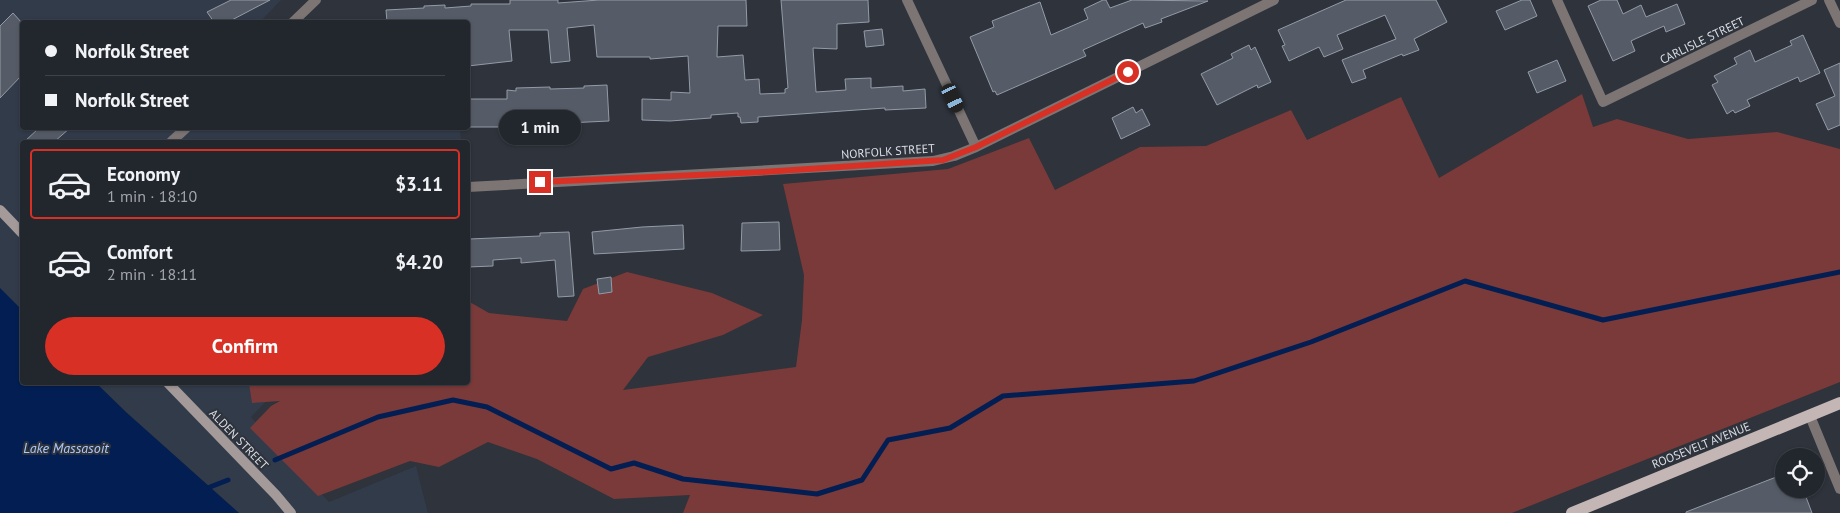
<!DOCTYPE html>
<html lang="en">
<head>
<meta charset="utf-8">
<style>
  body { margin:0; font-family:"PT Sans",sans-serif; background:#2e3239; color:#f1f3f6; height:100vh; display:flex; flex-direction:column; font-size:19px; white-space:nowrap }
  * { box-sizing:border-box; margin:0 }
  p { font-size:16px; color:#a2a5aa }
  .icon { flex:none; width:28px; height:28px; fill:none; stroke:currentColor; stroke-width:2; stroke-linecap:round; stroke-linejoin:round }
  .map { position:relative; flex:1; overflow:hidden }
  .drawer { position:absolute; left:20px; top:140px; width:450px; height:245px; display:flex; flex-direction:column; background:#22262d; border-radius:5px; box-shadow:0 1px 4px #0004,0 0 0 1px #3f4349 }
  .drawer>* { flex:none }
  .guide { position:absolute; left:20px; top:20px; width:450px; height:110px; border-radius:5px; box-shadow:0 1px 4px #0004,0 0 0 1px #3f4349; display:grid; align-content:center; height:110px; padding:0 25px; background:#22262d }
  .tools { position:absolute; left:1775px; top:448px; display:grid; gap:10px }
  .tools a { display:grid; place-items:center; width:50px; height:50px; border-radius:50%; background:#22262d; box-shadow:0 1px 4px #0004,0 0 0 1px #3f4349; font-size:25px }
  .end { position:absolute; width:22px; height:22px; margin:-11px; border:6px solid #d93025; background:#fff; box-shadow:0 0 0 2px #fff }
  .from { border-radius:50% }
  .bubble { position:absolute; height:35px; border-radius:18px; background:#22262d; box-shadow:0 1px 4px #0004,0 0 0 1px #3f4349; font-size:16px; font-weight:700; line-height:35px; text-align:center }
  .car { position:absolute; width:15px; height:30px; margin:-15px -8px; border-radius:6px; box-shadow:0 0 4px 1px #0007; background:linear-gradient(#222 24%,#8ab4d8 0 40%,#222 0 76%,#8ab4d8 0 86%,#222 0) }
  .guide b { display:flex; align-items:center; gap:18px; height:48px; font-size:19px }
  .guide b+b { border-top:1px solid #3f4349 }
  .guide i { width:12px; height:12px; background:#f1f3f6 }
  ul { padding:9px 0 0; list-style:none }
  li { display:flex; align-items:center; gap:15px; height:70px; margin:0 10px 8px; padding:0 15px; border:2px solid transparent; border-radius:5px }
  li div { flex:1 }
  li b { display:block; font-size:19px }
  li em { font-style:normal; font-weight:700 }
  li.active { border-color:#d93025 }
  li>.icon { width:45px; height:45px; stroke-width:1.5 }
  .primary-button { display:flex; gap:10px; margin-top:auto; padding:10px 25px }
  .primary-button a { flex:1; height:58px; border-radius:30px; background:#d93025; color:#fff; font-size:20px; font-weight:700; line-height:58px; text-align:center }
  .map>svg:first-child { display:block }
  .built { fill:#323b4a }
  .green { fill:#7a3a39 }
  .water { fill:#031e52 }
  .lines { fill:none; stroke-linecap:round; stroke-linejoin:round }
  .stream { stroke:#031e52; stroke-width:5 }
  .building { fill:#565c67; stroke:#949ba6 }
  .minor { stroke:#7c7574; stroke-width:10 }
  .tertiary { stroke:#7c7574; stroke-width:10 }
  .secondary { stroke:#a49a99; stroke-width:10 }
  .primary { stroke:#c4b6b5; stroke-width:12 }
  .route { stroke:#d93025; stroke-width:6 }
  .labels { text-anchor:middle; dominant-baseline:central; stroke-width:4; stroke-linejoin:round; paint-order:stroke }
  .street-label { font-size:12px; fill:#dbdfe5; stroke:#2e333c }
  .water-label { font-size:14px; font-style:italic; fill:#acc9fc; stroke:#2e333c }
</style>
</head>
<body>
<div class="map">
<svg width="1840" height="513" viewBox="0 0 1840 513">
  <rect width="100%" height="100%" fill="#2e333c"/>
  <path class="built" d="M 0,0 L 281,0 L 260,22 L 22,22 L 22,128 L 460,128 L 461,142 L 22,142 L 22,310 L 0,288 Z
    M 96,383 L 284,383 L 251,417 L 329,502 L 416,466 L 428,513 L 239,513 L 127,413 Z"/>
  <path class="green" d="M 1582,94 L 1593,127 L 1617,119 L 1688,139 L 1777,132 L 1840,149 L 1840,382 L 1512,513 L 683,513 L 690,495 L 614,499 L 537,459 L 488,442 L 439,467 L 410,461 L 318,496 L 250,428 L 271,406 L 280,401 L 252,403 L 249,383 L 468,382 L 468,301 L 489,313 L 567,321 L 583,289 L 627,272 L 712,293 L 763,315 L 723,335 L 648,357 L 623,390 L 796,367 L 802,320 L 804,275 L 783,184 L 948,169 L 1029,138 L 1055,190 L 1140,147 L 1206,146 L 1291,110 L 1307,140 L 1401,97 L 1439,178 Z"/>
  <path class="water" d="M 0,288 L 22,310 L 22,382 L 96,383 L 127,413 L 239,513 L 0,513 Z"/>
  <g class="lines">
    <path class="stream" d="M 275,460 L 378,417 L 453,400 L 487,407 L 611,469 L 634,463 L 683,479 L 817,494 L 862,480 L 888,440 L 950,428 L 1003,396 L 1194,381 L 1311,342 L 1465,281 L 1603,320 L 1840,272
      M 210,487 L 228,480"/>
  </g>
  <path class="building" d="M 231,0 L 270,0 L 228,22 L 214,22 L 207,12 Z
    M 510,0 L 558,0 L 558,3 L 599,0 L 746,0 L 747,26 L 718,26 L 717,57 L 743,55 L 745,80 L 759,79 L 760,94 L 785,93 L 785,89 L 788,88 L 781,0 L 868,0 L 869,22 L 837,24 L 837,49 L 813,48 L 816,92 L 846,90 L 845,79 L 871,78 L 871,88 L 903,86 L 903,91 L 925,89 L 926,108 L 885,110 L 885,108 L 758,117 L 758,122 L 741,123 L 740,117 L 738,117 L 738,113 L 711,115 L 711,118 L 670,121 L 642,120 L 642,99 L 671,100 L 671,92 L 690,93 L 688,56 L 650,59 L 650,57 L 597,57 L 594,25 L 567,28 L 570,61 L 551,63 L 548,30 L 509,30 L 512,61 L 468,66 L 468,22 L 387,22 L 386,10 L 424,8 L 424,6 L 445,5 L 445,8 L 471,6 L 471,4 L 510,4 Z
    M 1103,0 L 1106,0 L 1110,8 L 1132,0 L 1208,1 L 1161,19 L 1162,22 L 1145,28 L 1143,23 L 1083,50 L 1086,56 L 997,95 L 995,91 L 993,92 L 970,37 L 994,27 L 992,21 L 1040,2 L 1051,35 L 1088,19 L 1084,9 Z
    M 1346,0 L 1436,0 L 1447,22 L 1414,39 L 1419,50 L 1403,56 L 1402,54 L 1363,70 L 1366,78 L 1352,83 L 1342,60 L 1396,39 L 1385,15 L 1337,35 L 1343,49 L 1324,57 L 1319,47 L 1289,61 L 1282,46 L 1285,45 L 1278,30 Z
    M 1522,0 L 1530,0 L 1537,16 L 1505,30 L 1496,11 Z
    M 1601,0 L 1617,0 L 1623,14 L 1641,5 L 1646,17 L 1677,4 L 1685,24 L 1666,32 L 1664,26 L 1635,39 L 1631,41 L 1635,51 L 1613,61 L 1588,6 Z
    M 13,13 L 22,23 L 22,75 L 0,98 L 0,26 Z
    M 882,29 L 884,45 L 866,47 L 864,31 Z
    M 1803,35 L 1820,73 L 1800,82 L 1798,77 L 1747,100 L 1750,106 L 1735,113 L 1733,110 L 1727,114 L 1712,85 L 1718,82 L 1714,76 L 1737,64 L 1734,58 L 1750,50 L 1755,62 L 1792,45 L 1790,41 Z
    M 1249,45 L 1251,50 L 1255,47 L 1271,82 L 1258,88 L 1257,85 L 1217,105 L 1201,74 L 1233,58 L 1231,54 Z
    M 1557,60 L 1566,81 L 1537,93 L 1528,72 Z
    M 1840,63 L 1840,125 L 1828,130 L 1816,104 L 1835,96 L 1824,70 Z
    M 607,85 L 609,121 L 567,123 L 567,124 L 555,123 L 555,131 L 531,131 L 531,135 L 509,134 L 509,127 L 468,127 L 468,99 L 507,99 L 507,90 L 516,91 L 516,88 L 550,87 L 550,89 L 584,88 L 584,86 Z
    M 1133,107 L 1136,113 L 1142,109 L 1150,125 L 1121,139 L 1112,118 Z
    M 39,128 L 70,128 L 54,142 L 24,142 Z
    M 779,222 L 780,250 L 741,251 L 742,223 Z
    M 683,225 L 684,249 L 594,254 L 592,232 L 642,227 Z
    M 569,232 L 574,296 L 558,297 L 555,260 L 521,263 L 521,258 L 493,260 L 493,266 L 468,267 L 469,239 L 540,236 L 540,233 Z
    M 611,277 L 612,292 L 599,294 L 597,279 Z
    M 1784,474 L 1784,489 L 1803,489 L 1812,513 L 1686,513 L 1686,512 Z"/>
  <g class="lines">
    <path class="minor" d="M 907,0 L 976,147
      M 1557,0 L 1603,102 L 1812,0
      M 1829,0 L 1840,23
      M 468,187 L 933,161 L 954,156 L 976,147 L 1274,0
      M 1810,416 L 1840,489"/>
    <path class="tertiary" d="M 293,22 L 316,0
      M 171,142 L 186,128"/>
    <path class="secondary" d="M 0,210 L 22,233
      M 167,382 L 276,495 L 291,513"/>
    <path class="primary" d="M 1572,513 L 1840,403"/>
  </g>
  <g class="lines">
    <path class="route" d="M 540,182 L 763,172 L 943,160 L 976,147 L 1128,72"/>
  </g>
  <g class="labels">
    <g class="street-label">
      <text transform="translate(1702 40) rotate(-26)">CARLISLE STREET</text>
      <text transform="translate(888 151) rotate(-4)">NORFOLK STREET</text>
      <text transform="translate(239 439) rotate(46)">ALDEN STREET</text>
      <text transform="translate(1701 445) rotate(-22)">ROOSEVELT AVENUE</text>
    </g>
    <g class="water-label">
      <text x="66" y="448">Lake Massasoit</text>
    </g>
  </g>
</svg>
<div class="tools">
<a><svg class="icon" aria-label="locate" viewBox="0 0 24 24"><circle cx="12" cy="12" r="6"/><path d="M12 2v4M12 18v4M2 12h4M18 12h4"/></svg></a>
</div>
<i class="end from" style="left:1128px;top:72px"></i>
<i class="end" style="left:540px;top:182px"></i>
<div class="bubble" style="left:499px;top:110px;width:82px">1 min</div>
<i class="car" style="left:953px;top:98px;rotate:155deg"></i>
<div class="guide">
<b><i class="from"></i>Norfolk Street</b>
<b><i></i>Norfolk Street</b>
</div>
<section class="drawer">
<ul>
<li class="active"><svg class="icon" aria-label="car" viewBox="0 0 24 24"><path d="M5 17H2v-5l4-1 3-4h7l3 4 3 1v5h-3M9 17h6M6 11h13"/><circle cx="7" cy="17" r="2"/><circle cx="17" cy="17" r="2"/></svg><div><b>Economy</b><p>1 min · 18:10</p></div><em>$3.11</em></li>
<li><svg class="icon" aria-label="car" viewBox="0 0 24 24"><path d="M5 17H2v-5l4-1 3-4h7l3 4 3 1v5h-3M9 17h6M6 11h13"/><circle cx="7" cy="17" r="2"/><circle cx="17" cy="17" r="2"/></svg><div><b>Comfort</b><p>2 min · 18:11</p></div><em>$4.20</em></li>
</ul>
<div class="primary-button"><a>Confirm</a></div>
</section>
</div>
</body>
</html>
